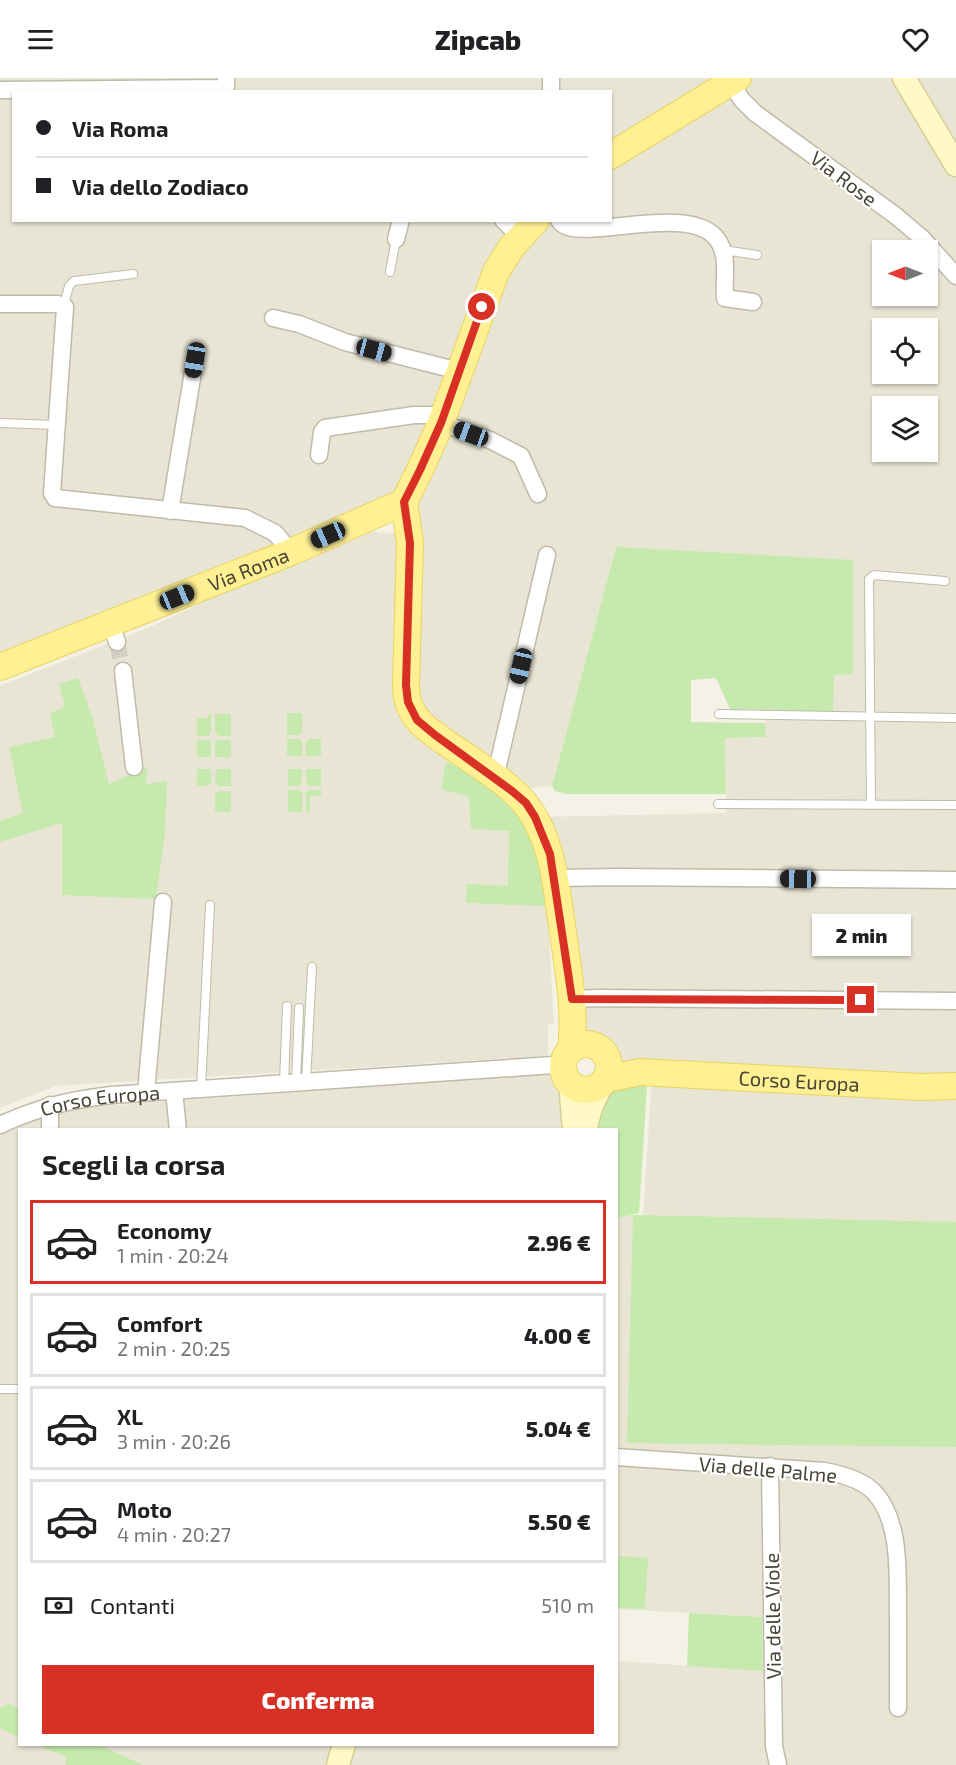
<!DOCTYPE html>
<html lang="it">
<head>
<meta charset="utf-8">
<style>
  body { margin:0; font-family:"Exo 2",sans-serif; background:#f2f2f2; color:#202124; height:100vh; display:flex; flex-direction:column; font-size:22px; white-space:nowrap }
  * { box-sizing:border-box; margin:0 }
  p { font-size:20px; color:#757577 }
  .icon { flex:none; width:33px; height:33px; fill:none; stroke:currentColor; stroke-width:2; stroke-linecap:round; stroke-linejoin:round }
  .map { position:relative; flex:1; overflow:hidden }
  .drawer { position:absolute; left:18px; top:1050px; width:600px; height:618px; display:flex; flex-direction:column; background:#fff; border-radius:0px; box-shadow:0 2px 4px #0004 }
  .drawer>* { flex:none }
  .guide { position:absolute; left:12px; top:12px; width:600px; height:132px; border-radius:0px; box-shadow:0 2px 4px #0004; display:grid; align-content:center; height:132px; padding:0 24px; background:#fff }
  .needle { width:39px; rotate:270deg }
  .buttons { position:absolute; left:872px; top:162px; display:grid; gap:12px }
  .buttons a { display:grid; place-items:center; width:66px; height:66px; border-radius:0px; background:#fff; box-shadow:0 2px 4px #0004; font-size:30px }
  .end { position:absolute; width:27px; height:27px; margin:-14px; border:8px solid #d93025; background:#fff; box-shadow:0 0 0 3px #fff }
  .from { border-radius:50% }
  .bubble { position:absolute; height:42px; border-radius:0px; background:#fff; box-shadow:0 2px 4px #0004; font-size:20px; font-weight:800; line-height:42px; text-align:center }
  .car { position:absolute; width:18px; height:36px; margin:-18px -9px; border-radius:8px; box-shadow:0 0 4px 2px #0007; background:linear-gradient(#222 24%,#8ab4d8 0 40%,#222 0 76%,#8ab4d8 0 86%,#222 0) }
  .guide b { display:flex; align-items:center; gap:21px; height:57px; font-size:22px }
  .guide b+b { border-top:2px solid #e0e0e0 }
  .guide i { width:15px; height:15px; background:#202124 }
  ul { padding:0; list-style:none }
  li { display:flex; align-items:center; gap:18px; height:84px; margin:0 12px 9px; padding:0 12px; border:3px solid #e0e0e0; border-radius:0px }
  li div { flex:1 }
  li b { display:block; font-size:22px }
  li em { font-style:normal; font-weight:800 }
  li.on { border-color:#d93025 }
  li>.icon { width:54px; height:54px; stroke-width:1.5 }
  h2 { padding:0 24px; font-size:27px; line-height:72px }
  .pay { display:flex; align-items:center; gap:15px; height:66px; padding:0 24px; font-size:22px }
  .pay p { margin-inline-start:auto }
  .primary-button { display:flex; gap:12px; margin-top:auto; padding:12px 24px }
  .primary-button a { flex:1; height:69px; border-radius:0px; background:#d93025; color:#fff; font-size:24px; font-weight:800; line-height:69px; text-align:center }
  header { display:flex; justify-content:space-between; align-items:center; height:78px; padding:0 24px; background:#fff; font-size:27px; font-weight:800 }
  .map>svg:first-child { display:block }
  .residential { fill:#e8e5d4; fill-rule:evenodd }
  .green { fill:#c6eaad }
  .lines { fill:none; stroke-linecap:round; stroke-linejoin:round }
  .street-tunnel { stroke:#d1cfc3; stroke-width:16; stroke-dasharray:16 8; stroke-linecap:butt }
  .lane-casing { stroke:#c0bba8; stroke-width:10 }
  .street-casing { stroke:#c0bba8; stroke-width:19 }
  .secondary-casing { stroke:#d6ce94; stroke-width:25 }
  .primary-casing { stroke:#e9d45f; stroke-width:28 }
  .lane { stroke:#fff; stroke-width:8 }
  .street { stroke:#fff; stroke-width:16 }
  .secondary { stroke:#fff9c5; stroke-width:22 }
  .primary { stroke:#fff094; stroke-width:26 }
  .route { stroke:#d93025; stroke-width:8 }
  .labels { text-anchor:middle; dominant-baseline:central; stroke-width:4.5; stroke-linejoin:round; paint-order:stroke }
  .street-label { font-size:20px; fill:#474335; stroke:#fff }
</style>
</head>
<body>
<header><svg class="icon" aria-label="menu" viewBox="0 0 24 24"><path d="M4 6h16M4 12h16M4 18h16"/></svg>Zipcab<svg class="icon" aria-label="heart" viewBox="0 0 24 24"><path d="M12 20l-8-8c-3-5 5-10 8-4 3-6 11-1 8 4z"/></svg></header>
<div class="map">
<svg width="956" height="1687" viewBox="0 0 956 1687">
  <rect width="100%" height="100%" fill="#f4f2e6"/>
  <path class="residential" d="M 0,0 L 728,0 L 611,73 L 610,14 L 14,14 L 14,142 L 530,143 L 399,421 L 0,584 Z
    M 749,0 L 956,0 L 956,1001 L 637,986 L 623,983 L 614,977 L 608,968 L 600,962 L 589,959 L 582,933 L 541,739 L 726,735 L 725,660 L 765,659 L 765,632 L 833,634 L 616,469 L 552,708 L 521,711 L 416,633 L 408,426 L 493,212 L 544,143 L 610,142 L 610,84 ZM 882,172 L 927,172 L 927,218 L 882,218 ZM 882,250 L 927,250 L 927,296 L 882,296 ZM 882,328 L 927,328 L 927,374 L 882,374 Z
    M 364,453 L 398,456 L 405,642 L 440,677 L 471,698 L 543,802 L 548,839 L 554,946 L 548,947 L 548,978 L 56,1008 L 0,1030 L 0,608 L 150,549 L 191,530 L 233,507 Z
    M 548,996 L 558,999 L 562,1010 L 562,1051 L 20,1052 L 20,1666 L 338,1667 L 333,1687 L 0,1687 L 0,1055 L 35,1041 L 90,1029 Z
    M 652,998 L 956,1014 L 956,1687 L 346,1687 L 351,1667 L 616,1666 L 619,1583 L 763,1593 L 762,1539 L 617,1531 L 617,1137 L 643,1137 Z"/>
  <path class="green" d="M 616,469 L 853,482 L 853,596 L 834,597 L 833,634 L 730,631 L 716,600 L 691,602 L 691,644 L 765,645 L 766,659 L 725,660 L 726,716 L 566,716 L 555,713 L 552,708 Z
    M 78,600 L 92,639 L 109,706 L 147,689 L 146,706 L 167,703 L 165,754 L 156,821 L 62,817 L 62,745 L 0,764 L 0,743 L 23,735 L 9,669 L 55,659 L 50,635 L 65,629 L 59,606 Z
    M 287,635 L 302,635 L 302,654 L 299,657 L 287,657 Z
    M 208,636 L 211,636 L 211,654 L 208,658 L 197,658 L 197,640 L 208,640 Z
    M 215,636 L 231,636 L 231,658 L 219,658 L 215,654 Z
    M 287,661 L 299,661 L 302,664 L 302,678 L 287,678 Z
    M 310,661 L 321,661 L 321,678 L 306,678 L 306,664 Z
    M 197,662 L 208,662 L 211,665 L 211,679 L 197,679 Z
    M 219,662 L 231,662 L 231,679 L 215,679 L 215,665 Z
    M 446,684 L 481,701 L 519,731 L 538,765 L 547,828 L 466,825 L 467,806 L 508,808 L 509,753 L 471,751 L 469,719 L 441,711 Z
    M 197,691 L 211,691 L 211,705 L 208,708 L 197,708 Z
    M 216,691 L 231,691 L 231,708 L 219,708 L 215,705 Z
    M 288,691 L 302,691 L 302,704 L 299,708 L 288,708 Z
    M 306,691 L 321,691 L 321,708 L 310,708 L 306,704 Z
    M 288,712 L 299,712 L 302,715 L 302,734 L 288,734 Z
    M 310,712 L 321,712 L 321,718 L 310,718 L 310,734 L 306,734 L 306,715 Z
    M 219,713 L 231,713 L 231,734 L 215,734 L 215,716 Z
    M 626,1005 L 647,1008 L 639,1135 L 617,1140 L 616,1052 L 597,1052 C 600,1027 603,1016 626,1005 Z
    M 633,1137 L 956,1144 L 956,1369 L 627,1365 Z
    M 617,1478 L 648,1480 L 645,1531 L 617,1530 Z
    M 689,1535 L 762,1539 L 763,1593 L 687,1588 Z
    M 9,1626 L 19,1631 L 19,1659 L 0,1650 L 0,1630 Z
    M 37,1667 L 99,1667 L 143,1687 L 66,1687 L 66,1679 Z"/>
  <g class="lines">
    <path class="street-tunnel" d="M 117,564 L 123,593"/>
    <g class="lane-casing">
      <path id="lane" d="M 723,172 L 757,177
        M 390,194 L 396,161
        M 64,227 L 69,208 L 74,203 L 133,196
        M 0,345 L 57,347
        M 719,636 L 956,640
        M 718,726 L 956,727
        M 871,727 L 869,501 L 874,497 L 945,503
        M 296,1004 L 299,930
        M 306,1004 L 312,889
        M 284,1005 L 287,928
        M 201,1010 L 210,827
        M 0,1311 L 20,1311"/>
    </g>
    <g class="street-casing">
      <g id="street">
        <path d="M 551,0 L 551,14"/>
        <path d="M 731,5 L 742,22 L 755,35 L 896,138 L 922,160 L 956,198"/>
        <path d="M 0,12 L 222,10 L 226,8 L 226,0"/>
        <path d="M 503,142 L 520,159"/>
        <path d="M 559,142 C 571,169 688,122 717,161 C 730,178 723,202 725,220 L 753,224"/>
        <path d="M 396,161 L 401,142"/>
        <path d="M 0,226 L 58,226 L 65,229 L 52,415 L 55,420 L 245,440 L 275,455 L 291,474"/>
        <path d="M 273,240 L 299,246 L 345,264 L 459,293"/>
        <path d="M 441,345 L 490,362 L 521,378 L 538,416"/>
        <path d="M 319,377 L 322,354 L 325,350 L 414,337 L 443,337"/>
        <path d="M 170,433 L 195,282"/>
        <path d="M 111,545 L 117,564"/>
        <path d="M 123,593 L 134,689"/>
        <path d="M 495,700 L 547,477"/>
        <path d="M 555,800 L 618,799 L 956,802"/>
        <path d="M 574,930 L 572,921 L 599,920 L 956,923"/>
        <path d="M 174,1013 L 178,1052"/>
        <path d="M 146,1014 L 163,824"/>
        <path id="s1" d="M 0,1047 C 39,1029 69,1022 112,1017 L 554,987 L 565,982"/>
        <path d="M 50,1052 L 50,1027"/>
        <path d="M 616,1379 L 824,1393 C 841,1396 861,1401 874,1414 C 903,1445 897,1503 898,1543 C 898,1572 898,1601 898,1630"/>
        <path d="M 770,1388 L 774,1668 L 778,1687"/>
      </g>
    </g>
    <g class="secondary-casing">
      <path id="secondary" d="M 904,0 L 956,87
        M 570,1005 L 574,1052
        M 585,1052 L 591,1030 L 602,1006
        M 338,1687 L 344,1666"/>
    </g>
    <g class="primary-casing">
      <g id="primary">
        <path d="M 610,78 L 738,0"/>
        <path d="M 404,424 L 410,465 L 406,607 C 406,616 407,625 412,633 C 419,647 433,655 445,664 C 469,681 510,705 527,728 C 554,764 556,811 563,854 C 568,893 576,932 571,972"/>
        <path id="s2" d="M 0,589 L 291,474 L 404,424 L 420,392 L 441,345 L 496,194 L 511,170 L 536,142"/>
        <circle cx="586" cy="989" r="23"/>
        <path id="s3" d="M 606,1001 L 640,994 L 920,1009 L 956,1008"/>
      </g>
    </g>
    <use href="#lane" class="lane"/>
    <use href="#street" class="street"/>
    <use href="#secondary" class="secondary"/>
    <use href="#primary" class="primary"/>
  </g>
  <g class="lines">
    <path class="route" d="M 482,229 L 441,345 L 420,392 L 404,424 L 410,465 L 406,607 L 408,624 L 417,642 L 435,657 L 512,713 L 526,725 L 535,739 L 550,776 L 572,921 L 861,922"/>
  </g>
  <g class="labels">
    <g class="street-label">
      <text transform="translate(844 100) rotate(37)">Via Rose</text>
      <text stroke="none"><textPath href="#s2" startOffset="267">Via Roma</textPath></text>
      <text stroke="none"><textPath href="#s3" startOffset="194">Corso Europa</textPath></text>
      <text stroke="none"><textPath href="#s1" startOffset="104">Corso Europa</textPath></text>
      <text transform="translate(768 1391) rotate(5)">Via delle Palme</text>
      <text transform="translate(772 1538) rotate(-91)">Via delle Viole</text>
    </g>
  </g>
</svg>
<div class="buttons">
<a><svg class="needle" viewBox="-14 -14 28 28"><path d="M0-13l5 13h-10z" fill="#e53935"/><path d="M0 13l5-13h-10z" fill="#757577"/></svg></a>
<a><svg class="icon" aria-label="locate" viewBox="0 0 24 24"><circle cx="12" cy="12" r="6"/><path d="M12 2v4M12 18v4M2 12h4M18 12h4"/></svg></a>
<a><svg class="icon" aria-label="layers" viewBox="0 0 24 24"><path d="M12 4l9 5-9 5-9-5zM3 14l9 5 9-5"/></svg></a>
</div>
<i class="end from" style="left:482px;top:229px"></i>
<i class="end" style="left:861px;top:922px"></i>
<div class="bubble" style="left:812px;top:836px;width:99px">2 min</div>
<i class="car" style="left:374px;top:272px;rotate:105deg"></i>
<i class="car" style="left:195px;top:282px;rotate:189deg"></i>
<i class="car" style="left:471px;top:356px;rotate:290deg"></i>
<i class="car" style="left:328px;top:457px;rotate:246deg"></i>
<i class="car" style="left:177px;top:519px;rotate:68deg"></i>
<i class="car" style="left:521px;top:588px;rotate:193deg"></i>
<i class="car" style="left:798px;top:801px;rotate:271deg"></i>
<div class="guide">
<b><i class="from"></i>Via Roma</b>
<b><i></i>Via dello Zodiaco</b>
</div>
<section class="drawer">
<h2>Scegli la corsa</h2>
<ul>
<li class="on"><svg class="icon" aria-label="car" viewBox="0 0 24 24"><path d="M5 17H2v-5l4-1 3-4h7l3 4 3 1v5h-3M9 17h6M6 11h13"/><circle cx="7" cy="17" r="2"/><circle cx="17" cy="17" r="2"/></svg><div><b>Economy</b><p>1 min · 20:24</p></div><em>2.96 €</em></li>
<li><svg class="icon" aria-label="car" viewBox="0 0 24 24"><path d="M5 17H2v-5l4-1 3-4h7l3 4 3 1v5h-3M9 17h6M6 11h13"/><circle cx="7" cy="17" r="2"/><circle cx="17" cy="17" r="2"/></svg><div><b>Comfort</b><p>2 min · 20:25</p></div><em>4.00 €</em></li>
<li><svg class="icon" aria-label="car" viewBox="0 0 24 24"><path d="M5 17H2v-5l4-1 3-4h7l3 4 3 1v5h-3M9 17h6M6 11h13"/><circle cx="7" cy="17" r="2"/><circle cx="17" cy="17" r="2"/></svg><div><b>XL</b><p>3 min · 20:26</p></div><em>5.04 €</em></li>
<li><svg class="icon" aria-label="car" viewBox="0 0 24 24"><path d="M5 17H2v-5l4-1 3-4h7l3 4 3 1v5h-3M9 17h6M6 11h13"/><circle cx="7" cy="17" r="2"/><circle cx="17" cy="17" r="2"/></svg><div><b>Moto</b><p>4 min · 20:27</p></div><em>5.50 €</em></li>
</ul>
<div class="pay"><svg class="icon" aria-label="cash" viewBox="0 0 24 24"><path d="M3 7h18v10H3z"/><circle cx="12" cy="12" r="2"/></svg>Contanti<p>510 m</p></div>
<div class="primary-button"><a>Conferma</a></div>
</section>
</div>
</body>
</html>
